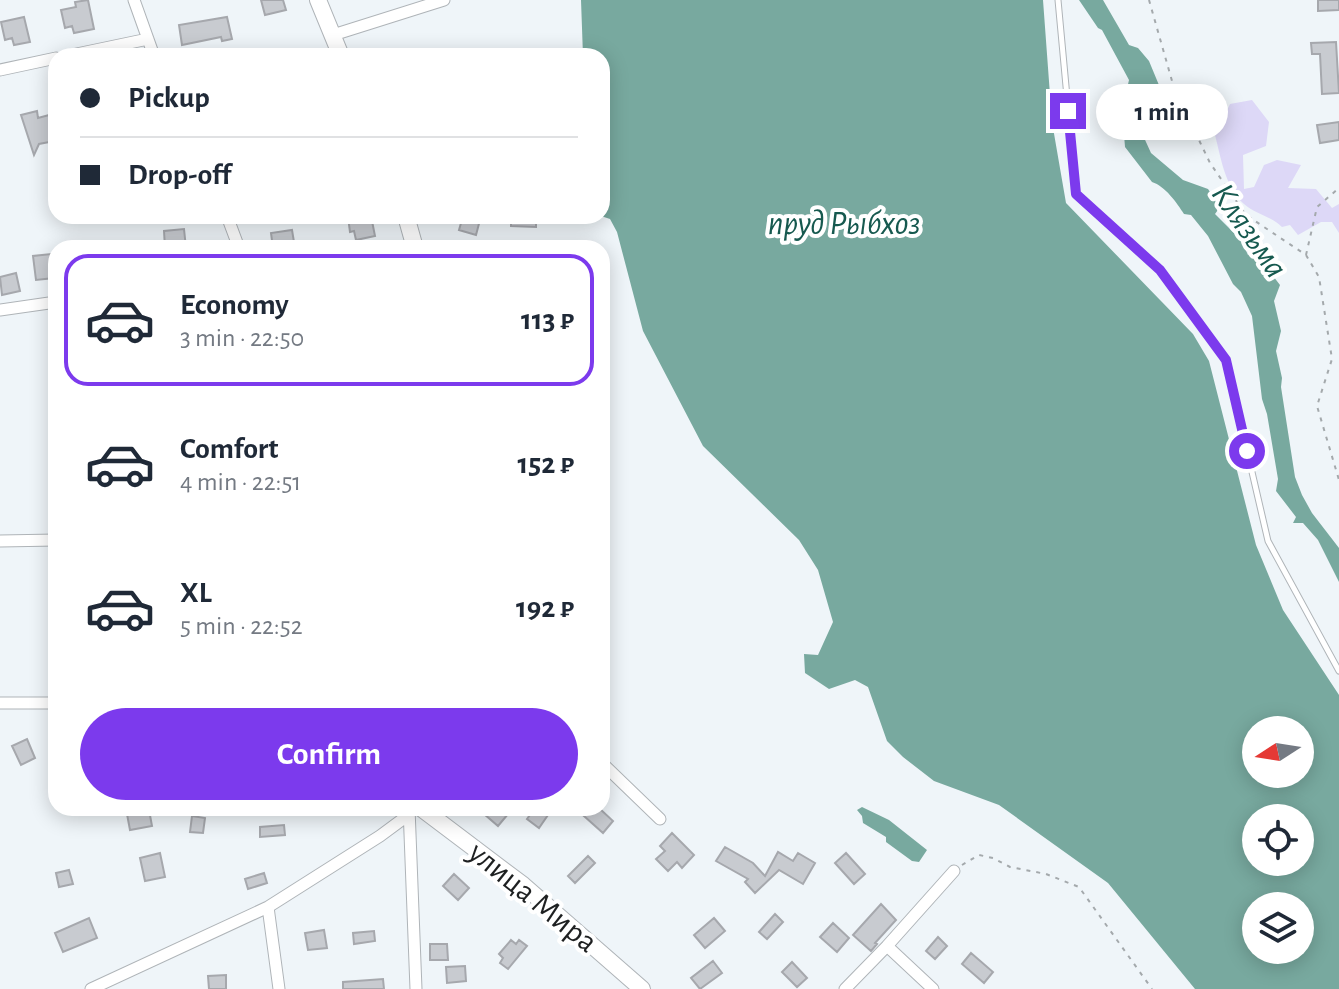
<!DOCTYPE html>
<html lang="en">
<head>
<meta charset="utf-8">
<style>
  body { margin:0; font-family:"Alegreya Sans",sans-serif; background:#f2f2f3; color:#1f2937; height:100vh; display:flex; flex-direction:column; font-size:30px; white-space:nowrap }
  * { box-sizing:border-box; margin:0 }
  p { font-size:26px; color:#747a83 }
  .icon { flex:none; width:44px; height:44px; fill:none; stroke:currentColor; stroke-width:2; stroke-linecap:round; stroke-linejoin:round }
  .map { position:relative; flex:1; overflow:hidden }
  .details { position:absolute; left:48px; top:240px; width:562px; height:576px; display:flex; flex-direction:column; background:#fff; border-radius:24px; box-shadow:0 4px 20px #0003 }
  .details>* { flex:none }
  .banner { position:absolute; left:48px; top:48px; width:562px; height:176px; border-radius:24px; box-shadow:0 4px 20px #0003; display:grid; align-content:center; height:176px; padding:0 32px; background:#fff }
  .needle { width:52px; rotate:258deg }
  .controls { position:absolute; left:1242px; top:716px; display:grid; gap:16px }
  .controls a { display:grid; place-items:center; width:72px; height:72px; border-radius:50%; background:#fff; box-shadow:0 4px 20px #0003; font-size:40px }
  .end { position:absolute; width:36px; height:36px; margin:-18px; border:10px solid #7c3aed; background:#fff; box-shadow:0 0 0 4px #fff }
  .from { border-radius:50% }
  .bubble { position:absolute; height:56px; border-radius:28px; background:#fff; box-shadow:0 4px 20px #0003; font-size:26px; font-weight:700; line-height:56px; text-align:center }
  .banner b { display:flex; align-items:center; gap:28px; height:76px; font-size:30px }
  .banner b+b { border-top:2px solid #e0e1e3 }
  .banner i { width:20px; height:20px; background:#1f2937 }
  ul { padding:14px 0 0; list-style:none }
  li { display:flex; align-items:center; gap:24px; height:132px; margin:0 16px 12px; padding:0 16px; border:4px solid transparent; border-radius:24px }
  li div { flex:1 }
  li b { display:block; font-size:30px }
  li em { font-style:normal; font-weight:700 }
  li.active { border-color:#7c3aed }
  li>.icon { width:72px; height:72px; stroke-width:1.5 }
  .button { display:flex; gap:16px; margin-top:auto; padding:16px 32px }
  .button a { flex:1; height:92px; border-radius:48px; background:#7c3aed; color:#fff; font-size:32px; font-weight:700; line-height:92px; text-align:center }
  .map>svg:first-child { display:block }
  .green { fill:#ddd8f7 }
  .water { fill:#78a99f; fill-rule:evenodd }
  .building { fill:#c8cbd0; stroke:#a6a8ad; stroke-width:2 }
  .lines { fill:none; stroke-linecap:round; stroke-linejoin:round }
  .lane-casing { stroke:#afb4b8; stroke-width:7 }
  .street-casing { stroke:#afb4b8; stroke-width:13 }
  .secondary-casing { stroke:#afb4b8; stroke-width:18 }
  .path { stroke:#a4a9ac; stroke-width:2; stroke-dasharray:4 6; stroke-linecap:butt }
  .lane { stroke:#fff; stroke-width:5 }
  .street { stroke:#fff; stroke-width:11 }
  .secondary { stroke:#fff; stroke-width:16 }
  .route { stroke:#7c3aed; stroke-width:10 }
  .labels { text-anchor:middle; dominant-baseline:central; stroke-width:8; stroke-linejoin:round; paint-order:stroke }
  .street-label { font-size:32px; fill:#1e2021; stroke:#fff }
  .water-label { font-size:34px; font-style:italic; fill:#16594f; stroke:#fff }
</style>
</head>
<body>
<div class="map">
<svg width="1339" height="989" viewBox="0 0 1339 989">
  <rect width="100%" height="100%" fill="#eff5f9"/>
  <path class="green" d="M 1252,100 L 1269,122 L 1266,146 L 1243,155 L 1244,189 L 1254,187 L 1264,165 L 1277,160 L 1301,165 L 1288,188 L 1316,189 L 1332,208 L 1339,204 L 1339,233 L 1332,222 L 1321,222 L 1298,235 L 1290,225 L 1282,227 C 1271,216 1255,214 1244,204 C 1225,187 1221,158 1215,135 L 1230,104 Z"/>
  <path class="water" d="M 581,0 L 1043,0 L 1052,122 L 1066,203 L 1193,334 L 1209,361 L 1256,545 L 1283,610 L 1339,695 L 1339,989 L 1195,989 L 1108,883 L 999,805 L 934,781 L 903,757 L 887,741 L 868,687 L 855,680 L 829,689 L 805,673 L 804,654 L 818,655 L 833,622 L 818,570 L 799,540 L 703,446 L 643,331 L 617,232 L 610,219 L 601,216 L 604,133 L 602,131 L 602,56 L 583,56 ZM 1300,730 L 1300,774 L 1256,774 L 1256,730 ZM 1256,818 L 1300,818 L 1300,862 L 1256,862 ZM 1256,906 L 1300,906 L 1300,950 L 1256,950 Z
    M 1079,0 L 1103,0 L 1129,45 L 1138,48 L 1149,61 L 1161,90 L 1143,102 L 1141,131 L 1151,153 L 1183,180 L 1208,189 L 1220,207 L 1215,214 L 1241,240 L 1248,255 L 1253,252 L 1257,255 L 1280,285 L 1274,301 L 1281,331 L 1276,351 L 1282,378 L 1281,387 L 1295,477 L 1302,495 L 1312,513 L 1339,548 L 1339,582 L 1318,540 L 1303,523 L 1293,523 L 1296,517 L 1276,491 L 1278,479 L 1267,414 L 1262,399 L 1252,316 L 1241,292 L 1233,284 L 1208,236 L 1191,215 L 1184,214 C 1177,203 1165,186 1152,182 L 1125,147 L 1122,110 L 1129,80 L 1102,30 L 1098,28 Z
    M 862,807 L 889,820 L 927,850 L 919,862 L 912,861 L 886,842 L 886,837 L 863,823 L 862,816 L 857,810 Z"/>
  <path class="building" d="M 88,0 L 94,29 L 74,33 L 72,26 L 65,28 L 61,10 L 76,7 L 75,2 Z
    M 261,0 L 283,0 L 286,10 L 265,15 Z
    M 1318,0 L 1339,0 L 1339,10 L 1318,11 Z
    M 24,17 L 30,42 L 14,45 L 12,38 L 5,40 L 1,22 Z
    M 227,17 L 232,39 L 222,41 L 221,37 L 182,45 L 179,25 Z
    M 1336,42 L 1339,93 L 1322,94 L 1320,54 L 1312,54 L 1311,43 Z
    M 37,111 L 38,118 L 49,115 L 52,128 L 56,128 L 56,136 L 55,141 L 39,144 L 34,155 L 21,115 Z
    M 1339,122 L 1339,140 L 1320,143 L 1317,125 Z
    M 371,216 L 375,236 L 356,240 L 354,231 L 350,232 L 348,217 Z
    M 463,216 L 481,216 L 476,235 L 459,230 Z
    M 511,216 L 536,216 L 536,227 L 511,226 Z
    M 184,229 L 186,248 L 165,248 L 164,231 Z
    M 292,230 L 295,248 L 273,248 L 271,233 Z
    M 51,254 L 54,278 L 36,280 L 33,256 Z
    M 16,273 L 20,291 L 2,295 L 0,277 Z
    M 27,739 L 35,758 L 21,765 L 12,746 Z
    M 487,808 L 513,808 L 498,826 L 483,813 Z
    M 535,808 L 544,808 L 550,812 L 539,828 L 527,819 Z
    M 575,808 L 599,808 L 613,821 L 603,833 Z
    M 149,810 L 152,826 L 130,830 L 127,814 Z
    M 192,816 L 205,818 L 203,833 L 190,832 Z
    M 284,825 L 285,835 L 260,837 L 260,827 Z
    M 672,833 L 694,855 L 682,868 L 677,862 L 668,871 L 656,859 L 665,851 L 660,846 Z
    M 725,847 L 753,863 L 765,876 L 778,852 L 793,861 L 798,853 L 815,863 L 803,884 L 779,870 L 755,893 L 745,882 L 748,879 L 716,861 Z
    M 160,853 L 165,877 L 145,881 L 140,858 Z
    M 846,853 L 865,874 L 854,884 L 835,863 Z
    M 588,856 L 595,863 L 575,883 L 568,876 Z
    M 69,870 L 73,884 L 59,887 L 56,873 Z
    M 264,873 L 267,883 L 248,889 L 245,879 Z
    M 454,874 L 469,888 L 458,900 L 443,886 Z
    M 881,904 L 896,920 L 875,943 L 877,944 L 871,951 L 853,935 Z
    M 775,914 L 783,922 L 767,939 L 759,932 Z
    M 89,918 L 97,938 L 63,952 L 55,933 Z
    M 714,918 L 725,931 L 705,948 L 694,935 Z
    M 833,923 L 849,938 L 837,952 L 820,937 Z
    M 324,930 L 327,948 L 308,950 L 305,933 Z
    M 374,931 L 375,941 L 354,944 L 353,933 Z
    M 938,937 L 947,946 L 935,959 L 926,951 Z
    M 511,940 L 516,944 L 519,940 L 527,946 L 508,969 L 500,963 L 503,958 L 499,954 Z
    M 430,944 L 447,944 L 448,960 L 430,960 Z
    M 971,953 L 993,972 L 984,983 L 962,964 Z
    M 713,961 L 722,973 L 700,989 L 691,978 Z
    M 792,962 L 807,978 L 797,987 L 782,972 Z
    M 465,966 L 466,981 L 447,983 L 446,967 Z
    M 226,975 L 226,989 L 209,989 L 208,976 Z
    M 383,979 L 384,989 L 343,989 L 343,982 Z"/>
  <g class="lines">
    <g class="lane-casing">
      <path id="lane" d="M 1058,0 L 1076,194 L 1160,270 L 1226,360 L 1268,541 L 1339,671"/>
    </g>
    <g class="street-casing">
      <path id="street" d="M 134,0 L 154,56
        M 333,35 L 444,0
        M 67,56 L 148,39
        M 0,70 L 56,58
        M 227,216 L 239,248
        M 0,310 L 56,302
        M 0,541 L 56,540
        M 0,703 L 56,703
        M 602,763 L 660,819
        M 409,808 L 416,989
        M 268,907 L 279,989
        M 887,946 L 933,989
        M 91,989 L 268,907 L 380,836 L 407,816
        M 845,989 L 887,946 L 954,871"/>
    </g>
    <g class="secondary-casing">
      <path id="secondary" d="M 318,0 L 341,56
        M 406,216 L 415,248
        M 421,808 L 523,885 L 642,989"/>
    </g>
    <path class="path" d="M 1149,0 L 1174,88 L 1210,163 L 1246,215 L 1306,255 L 1319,277 L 1332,359 L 1317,406 L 1339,480
      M 1306,255 L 1317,207 L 1339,188
      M 962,865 L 979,855 L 993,858 L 1010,867 L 1046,874 L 1079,887 L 1152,989"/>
    <use href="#lane" class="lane"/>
    <use href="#street" class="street"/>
    <use href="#secondary" class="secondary"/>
  </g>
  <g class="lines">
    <path class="route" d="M 1068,111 L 1076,194 L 1160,270 L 1226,360 L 1247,451"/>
  </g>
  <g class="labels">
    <g class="street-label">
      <text transform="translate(533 897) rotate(39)">улица Мира</text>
    </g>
    <g class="water-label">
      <text x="844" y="224">пруд Рыбхоз</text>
      <text transform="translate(1249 231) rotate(55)">Клязьма</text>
    </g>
  </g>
</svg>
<div class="controls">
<a><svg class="needle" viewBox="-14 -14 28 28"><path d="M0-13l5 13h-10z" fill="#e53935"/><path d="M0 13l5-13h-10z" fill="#747a83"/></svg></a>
<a><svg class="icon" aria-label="locate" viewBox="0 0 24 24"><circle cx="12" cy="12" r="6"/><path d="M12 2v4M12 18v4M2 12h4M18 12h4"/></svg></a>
<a><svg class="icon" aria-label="layers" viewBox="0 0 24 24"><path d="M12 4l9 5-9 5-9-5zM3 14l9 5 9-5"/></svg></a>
</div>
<i class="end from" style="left:1247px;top:451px"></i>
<i class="end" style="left:1068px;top:111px"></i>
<div class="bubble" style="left:1096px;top:84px;width:132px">1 min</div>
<div class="banner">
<b><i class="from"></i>Pickup</b>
<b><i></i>Drop-off</b>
</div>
<section class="details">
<ul>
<li class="active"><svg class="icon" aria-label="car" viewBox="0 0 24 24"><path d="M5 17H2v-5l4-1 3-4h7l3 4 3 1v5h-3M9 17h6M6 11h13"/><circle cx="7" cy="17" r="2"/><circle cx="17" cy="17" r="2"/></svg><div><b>Economy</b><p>3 min · 22:50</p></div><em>113 ₽</em></li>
<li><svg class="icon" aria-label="car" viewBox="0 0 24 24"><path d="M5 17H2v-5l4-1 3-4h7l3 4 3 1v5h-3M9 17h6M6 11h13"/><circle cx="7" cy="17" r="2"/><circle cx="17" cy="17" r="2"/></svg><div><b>Comfort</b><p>4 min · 22:51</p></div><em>152 ₽</em></li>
<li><svg class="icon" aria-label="car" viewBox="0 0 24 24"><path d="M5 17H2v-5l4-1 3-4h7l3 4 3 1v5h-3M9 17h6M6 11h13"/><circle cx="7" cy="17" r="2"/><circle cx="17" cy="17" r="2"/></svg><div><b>XL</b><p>5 min · 22:52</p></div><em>192 ₽</em></li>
</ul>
<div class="button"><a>Confirm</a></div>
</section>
</div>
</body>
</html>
